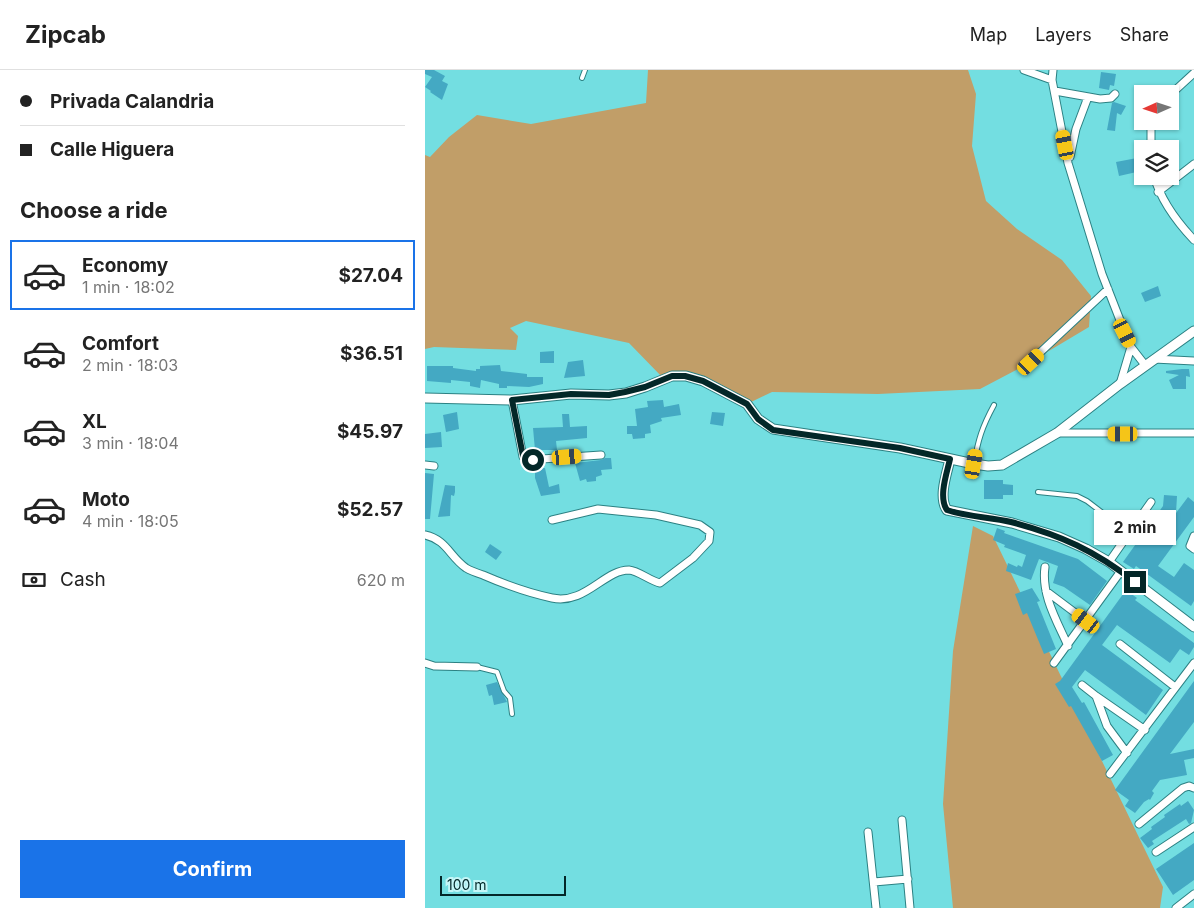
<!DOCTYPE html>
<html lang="en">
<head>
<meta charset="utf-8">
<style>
  body { margin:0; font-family:Inter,sans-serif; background:#f6f6f6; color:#222; height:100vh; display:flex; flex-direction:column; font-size:19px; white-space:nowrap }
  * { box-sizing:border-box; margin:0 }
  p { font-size:16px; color:#767676 }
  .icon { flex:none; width:28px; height:28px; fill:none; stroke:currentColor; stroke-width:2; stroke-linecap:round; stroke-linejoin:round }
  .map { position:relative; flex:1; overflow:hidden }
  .details { display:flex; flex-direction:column; background:#fff; width:425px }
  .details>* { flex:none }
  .top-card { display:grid; align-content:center; height:110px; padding:0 20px; background:#fff }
  .needle { width:32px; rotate:267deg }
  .buttons { position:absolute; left:709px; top:15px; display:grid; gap:10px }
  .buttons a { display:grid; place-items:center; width:45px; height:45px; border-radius:0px; background:#fff; box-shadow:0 1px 4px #0004; font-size:25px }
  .scale { position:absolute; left:15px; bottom:12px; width:126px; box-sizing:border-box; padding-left:5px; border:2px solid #032728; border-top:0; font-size:14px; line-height:18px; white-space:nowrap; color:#032728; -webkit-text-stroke:4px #c5f6f7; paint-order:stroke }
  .end { position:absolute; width:22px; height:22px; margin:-11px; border:6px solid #032728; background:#fff; box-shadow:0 0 0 2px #fff }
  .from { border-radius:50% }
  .bubble { position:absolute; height:35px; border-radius:0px; background:#fff; box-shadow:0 1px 4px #0004; font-size:16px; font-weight:700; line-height:35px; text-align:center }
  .car { position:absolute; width:15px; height:30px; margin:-15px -8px; border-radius:6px; box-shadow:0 0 4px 1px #0007; background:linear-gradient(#f5c518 24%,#345 0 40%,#f5c518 0 76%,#345 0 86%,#f5c518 0) }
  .top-card b { display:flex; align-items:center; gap:18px; height:48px; font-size:19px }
  .top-card b+b { border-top:1px solid #e0e0e0 }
  .top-card i { width:12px; height:12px; background:#222 }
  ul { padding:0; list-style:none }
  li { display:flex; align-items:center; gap:15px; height:70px; margin:0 10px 8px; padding:0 10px; border:2px solid transparent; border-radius:0px }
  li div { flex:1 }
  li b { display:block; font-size:19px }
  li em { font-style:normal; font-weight:700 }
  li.current { border-color:#1a73e8 }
  li>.icon { width:45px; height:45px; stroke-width:1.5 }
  h2 { padding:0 20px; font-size:22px; line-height:60px }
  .pay { display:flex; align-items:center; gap:12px; height:55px; padding:0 20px; font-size:19px }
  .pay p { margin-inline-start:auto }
  .button { display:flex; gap:10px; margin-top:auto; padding:10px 20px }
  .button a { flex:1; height:58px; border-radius:0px; background:#1a73e8; color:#fff; font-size:20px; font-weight:700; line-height:58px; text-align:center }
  header { display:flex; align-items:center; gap:30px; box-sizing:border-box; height:70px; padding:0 25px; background:#fff; border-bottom:1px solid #e0e0e0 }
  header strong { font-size:24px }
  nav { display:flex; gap:28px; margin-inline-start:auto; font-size:18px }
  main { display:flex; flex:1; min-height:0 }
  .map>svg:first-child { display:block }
  .green { fill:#c19e68 }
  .building { fill:#44a9c3 }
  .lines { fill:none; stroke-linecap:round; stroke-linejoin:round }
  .service-casing { stroke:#2c8183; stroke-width:6 }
  .minor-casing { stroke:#2c8183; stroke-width:9 }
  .tertiary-casing { stroke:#2c8183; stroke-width:11 }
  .service { stroke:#fff; stroke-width:4 }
  .minor { stroke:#fff; stroke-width:7 }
  .tertiary { stroke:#fff; stroke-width:9 }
  .route { stroke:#032728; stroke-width:6 }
</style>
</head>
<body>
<header>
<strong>Zipcab</strong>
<nav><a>Map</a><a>Layers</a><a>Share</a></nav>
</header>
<main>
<section class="details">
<div class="top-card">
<b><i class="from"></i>Privada Calandria</b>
<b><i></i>Calle Higuera</b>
</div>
<h2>Choose a ride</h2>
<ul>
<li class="current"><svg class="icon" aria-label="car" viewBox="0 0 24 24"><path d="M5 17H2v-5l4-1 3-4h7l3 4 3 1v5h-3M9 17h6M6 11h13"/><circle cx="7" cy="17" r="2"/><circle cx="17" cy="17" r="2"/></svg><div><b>Economy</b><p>1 min · 18:02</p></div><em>$27.04</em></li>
<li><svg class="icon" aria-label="car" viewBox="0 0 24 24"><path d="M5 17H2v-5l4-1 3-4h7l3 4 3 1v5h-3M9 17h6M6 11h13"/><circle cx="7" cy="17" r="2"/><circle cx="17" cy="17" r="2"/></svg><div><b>Comfort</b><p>2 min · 18:03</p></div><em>$36.51</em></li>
<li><svg class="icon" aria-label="car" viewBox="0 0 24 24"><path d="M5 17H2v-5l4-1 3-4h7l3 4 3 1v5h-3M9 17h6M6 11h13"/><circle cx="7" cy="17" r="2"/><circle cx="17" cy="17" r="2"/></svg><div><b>XL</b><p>3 min · 18:04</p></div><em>$45.97</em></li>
<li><svg class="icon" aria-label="car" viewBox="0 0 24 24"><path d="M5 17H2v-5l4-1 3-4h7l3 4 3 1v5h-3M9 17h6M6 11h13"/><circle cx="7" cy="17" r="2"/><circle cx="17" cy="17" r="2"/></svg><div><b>Moto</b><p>4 min · 18:05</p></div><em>$52.57</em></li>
</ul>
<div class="pay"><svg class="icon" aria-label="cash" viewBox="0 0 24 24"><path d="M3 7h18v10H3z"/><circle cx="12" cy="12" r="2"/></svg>Cash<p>620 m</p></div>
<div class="button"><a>Confirm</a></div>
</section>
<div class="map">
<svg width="769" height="838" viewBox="0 0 769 838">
  <rect width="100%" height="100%" fill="#73dee1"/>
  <path class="green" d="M 223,0 L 543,0 L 551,24 L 547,76 L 561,131 L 592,159 L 637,190 L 666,226 L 664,257 L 597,297 L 555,319 L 453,324 L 347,322 L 322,334 L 278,311 L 238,308 L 204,273 L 101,251 L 85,258 L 93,266 L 91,280 L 9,277 L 0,279 L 0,85 L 5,87 L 24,67 L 52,45 L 106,54 L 221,33 Z
    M 548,456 L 568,466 L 738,817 L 735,838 L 528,838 L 518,734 L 528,581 Z"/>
  <path class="building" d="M 0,0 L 9,0 L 20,6 L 17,11 L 23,14 L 17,30 L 5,22 L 6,21 L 0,17 L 7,7 L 0,4 Z
    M 676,2 L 691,4 L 689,16 L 685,15 L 684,20 L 674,18 Z
    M 689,32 L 701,36 L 696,45 L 692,43 L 690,61 L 682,60 L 687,33 Z
    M 712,88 L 716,101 L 694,106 L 691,92 Z
    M 733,216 L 736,226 L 720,232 L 716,223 Z
    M 129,281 L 129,293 L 115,293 L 115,282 Z
    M 158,290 L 160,306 L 139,308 L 143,292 Z
    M 75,295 L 76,301 L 102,304 L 102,307 L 118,307 L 118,314 L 104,317 L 82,316 L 82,318 L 74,318 L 74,314 L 56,310 L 55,318 L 45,316 L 45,312 L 26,310 L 26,313 L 2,311 L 2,296 L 28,296 L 28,298 L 51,301 L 51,299 L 55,299 L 55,296 Z
    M 757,299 L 764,299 L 765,307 L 761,306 L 761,319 L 748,319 L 744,310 L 754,305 L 741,303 L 741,301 Z
    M 238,330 L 239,337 L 254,334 L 256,345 L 236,348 L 237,351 L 225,355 L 226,363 L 220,364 L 220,368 L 208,369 L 207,364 L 202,364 L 202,356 L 212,356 L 210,339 L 223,337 L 222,331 Z
    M 32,342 L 34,359 L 21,362 L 18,345 Z
    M 287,342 L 300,343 L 298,356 L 285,354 Z
    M 137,344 L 144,344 L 145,357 L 162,356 L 162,368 L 131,371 L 132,380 L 110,380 L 108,358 L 138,357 Z
    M 16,362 L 17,377 L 0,378 L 0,364 Z
    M 180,388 L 186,388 L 187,399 L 176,400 L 177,405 L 171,407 L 171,411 L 162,412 L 161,409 L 155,411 L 150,393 L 176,390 Z
    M 120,398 L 124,417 L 134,414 L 135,423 L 116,426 L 110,408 L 110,399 Z
    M 0,403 L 9,404 L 5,449 L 0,449 Z
    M 559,410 L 578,410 L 578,414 L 588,415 L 588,425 L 578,425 L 578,429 L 559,429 Z
    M 20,415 L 30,416 L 30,422 L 29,426 L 26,425 L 25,446 L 13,447 Z
    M 739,425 L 752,426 L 751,443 L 763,427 L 769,432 L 769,447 L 733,496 L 749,507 L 759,493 L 769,500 L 769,531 L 766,536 L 711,496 L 709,499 L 698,492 L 738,436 Z
    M 572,458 L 580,461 L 579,463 L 653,489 L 682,511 L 665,535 L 639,517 L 628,513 L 633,496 L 614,489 L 606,510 L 581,501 L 583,493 L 592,497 L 593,495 L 597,497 L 601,485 L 579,477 L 580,475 L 568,470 Z
    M 65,474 L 77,482 L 71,490 L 60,482 Z
    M 607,518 L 615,531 L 612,532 L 631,579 L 619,584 L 602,543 L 598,545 L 590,524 Z
    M 701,520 L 712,528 L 710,530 L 769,573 L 769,577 L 764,585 L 755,579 L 745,593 L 692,555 L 677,575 L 738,620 L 721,645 L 660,600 L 647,617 L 657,633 L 659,632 L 688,685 L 677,691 L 646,636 L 644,637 L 630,614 L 635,611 Z
    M 769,611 L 769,652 L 745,684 L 769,679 L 769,688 L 759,690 L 762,705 L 735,710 L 727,721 L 729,723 L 725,730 L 724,729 L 719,732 L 710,743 L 700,736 L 704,730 L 690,720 Z
    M 72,612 L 82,632 L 69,635 L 67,625 L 64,626 L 61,615 Z
    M 763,731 L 769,740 L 766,753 L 764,754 L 761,749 L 727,771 L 729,774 L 723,778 L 715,768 L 727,759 L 726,757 L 740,747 L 739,745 L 755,734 L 756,736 Z
    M 769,773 L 769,810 L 748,825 L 731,799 Z"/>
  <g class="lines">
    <g class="service-casing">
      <path id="service" d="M 157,8 L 160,0
        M 549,394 C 553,370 557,357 569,335
        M 613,422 L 652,426 L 662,431 L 704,463
        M 52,597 L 72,602 L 79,621 L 85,628 L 87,644"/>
    </g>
    <g class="minor-casing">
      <path id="minor" d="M 599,0 L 627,10
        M 628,0 L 627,10 L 643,93 L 677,204 L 700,263 L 706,277 L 720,295
        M 630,21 L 675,29 L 686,28 L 690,24
        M 745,25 L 769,3
        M 726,79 L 726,58 L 729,51
        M 645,87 L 651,59 L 663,27
        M 729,106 C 736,131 751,151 769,170
        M 733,122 L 769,94
        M 729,289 L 769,291
        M 606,291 L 683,219
        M 695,314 L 706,277
        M 87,330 L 98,387 L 102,390 L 176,385
        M 632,363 L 769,363
        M 0,395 L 9,396
        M 0,465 C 22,470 24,486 41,498 C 46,501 52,503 58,505 C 81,515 103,523 127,528 C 160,535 179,500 204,500 C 214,501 225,511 235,513 L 268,488 L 284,471 L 285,462 L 275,455 L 231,445 L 173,439 L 127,450
        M 769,466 L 765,476 L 769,479
        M 684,492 L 726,432
        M 620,497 C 616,525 632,551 643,576
        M 621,521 L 661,551
        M 695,574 L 750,617
        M 0,593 L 9,596 L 52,597
        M 629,593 L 696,501
        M 657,615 L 671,626 L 682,656 L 702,683
        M 671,626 L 720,660
        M 685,704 L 769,593
        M 477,750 L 485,838
        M 714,754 L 758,718 L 764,716 L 769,718
        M 443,762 L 451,838
        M 731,782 L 769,757
        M 449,812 L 483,809
        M 751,838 L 769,824"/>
    </g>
    <g class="tertiary-casing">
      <path id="tertiary" d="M 0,328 L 87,330 L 146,324 L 184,325 L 201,323 L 220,317 L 247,306 L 261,306 L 278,311 L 322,334 L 333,349 L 348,359 L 475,378 L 549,394 L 563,396 L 577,395 L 632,363 L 695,314 L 769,261
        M 525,389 C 522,403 513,427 522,440 L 587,453 L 634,467 L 661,479 L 684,492 L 769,557"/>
    </g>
    <use href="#service" class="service"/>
    <use href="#minor" class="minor"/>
    <use href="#tertiary" class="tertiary"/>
  </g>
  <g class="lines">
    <path class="route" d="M 108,390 L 102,390 L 98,386 L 87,330 L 146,324 L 184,325 L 200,322 L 220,317 L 247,306 L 260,306 L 278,311 L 322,334 L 333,349 L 348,360 L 475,378 L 525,389 C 522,403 513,427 522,440 C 542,447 566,447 586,452 C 636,465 670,481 710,512"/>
  </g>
</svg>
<div class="buttons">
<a><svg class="needle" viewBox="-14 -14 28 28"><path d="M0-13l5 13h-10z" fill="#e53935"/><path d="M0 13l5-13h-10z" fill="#767676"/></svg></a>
<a><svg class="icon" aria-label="layers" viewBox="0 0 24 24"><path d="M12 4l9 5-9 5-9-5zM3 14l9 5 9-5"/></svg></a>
</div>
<div class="scale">100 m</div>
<i class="end from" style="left:108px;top:390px"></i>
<i class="end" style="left:710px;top:512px"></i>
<div class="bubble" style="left:669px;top:440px;width:82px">2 min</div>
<i class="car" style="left:640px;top:75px;rotate:349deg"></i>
<i class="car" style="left:700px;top:263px;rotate:153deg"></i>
<i class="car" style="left:606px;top:292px;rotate:47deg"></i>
<i class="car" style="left:698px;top:364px;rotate:270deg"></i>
<i class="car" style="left:142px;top:387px;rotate:85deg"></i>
<i class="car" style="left:549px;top:394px;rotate:10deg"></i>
<i class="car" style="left:661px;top:551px;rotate:307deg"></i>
</div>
</main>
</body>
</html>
